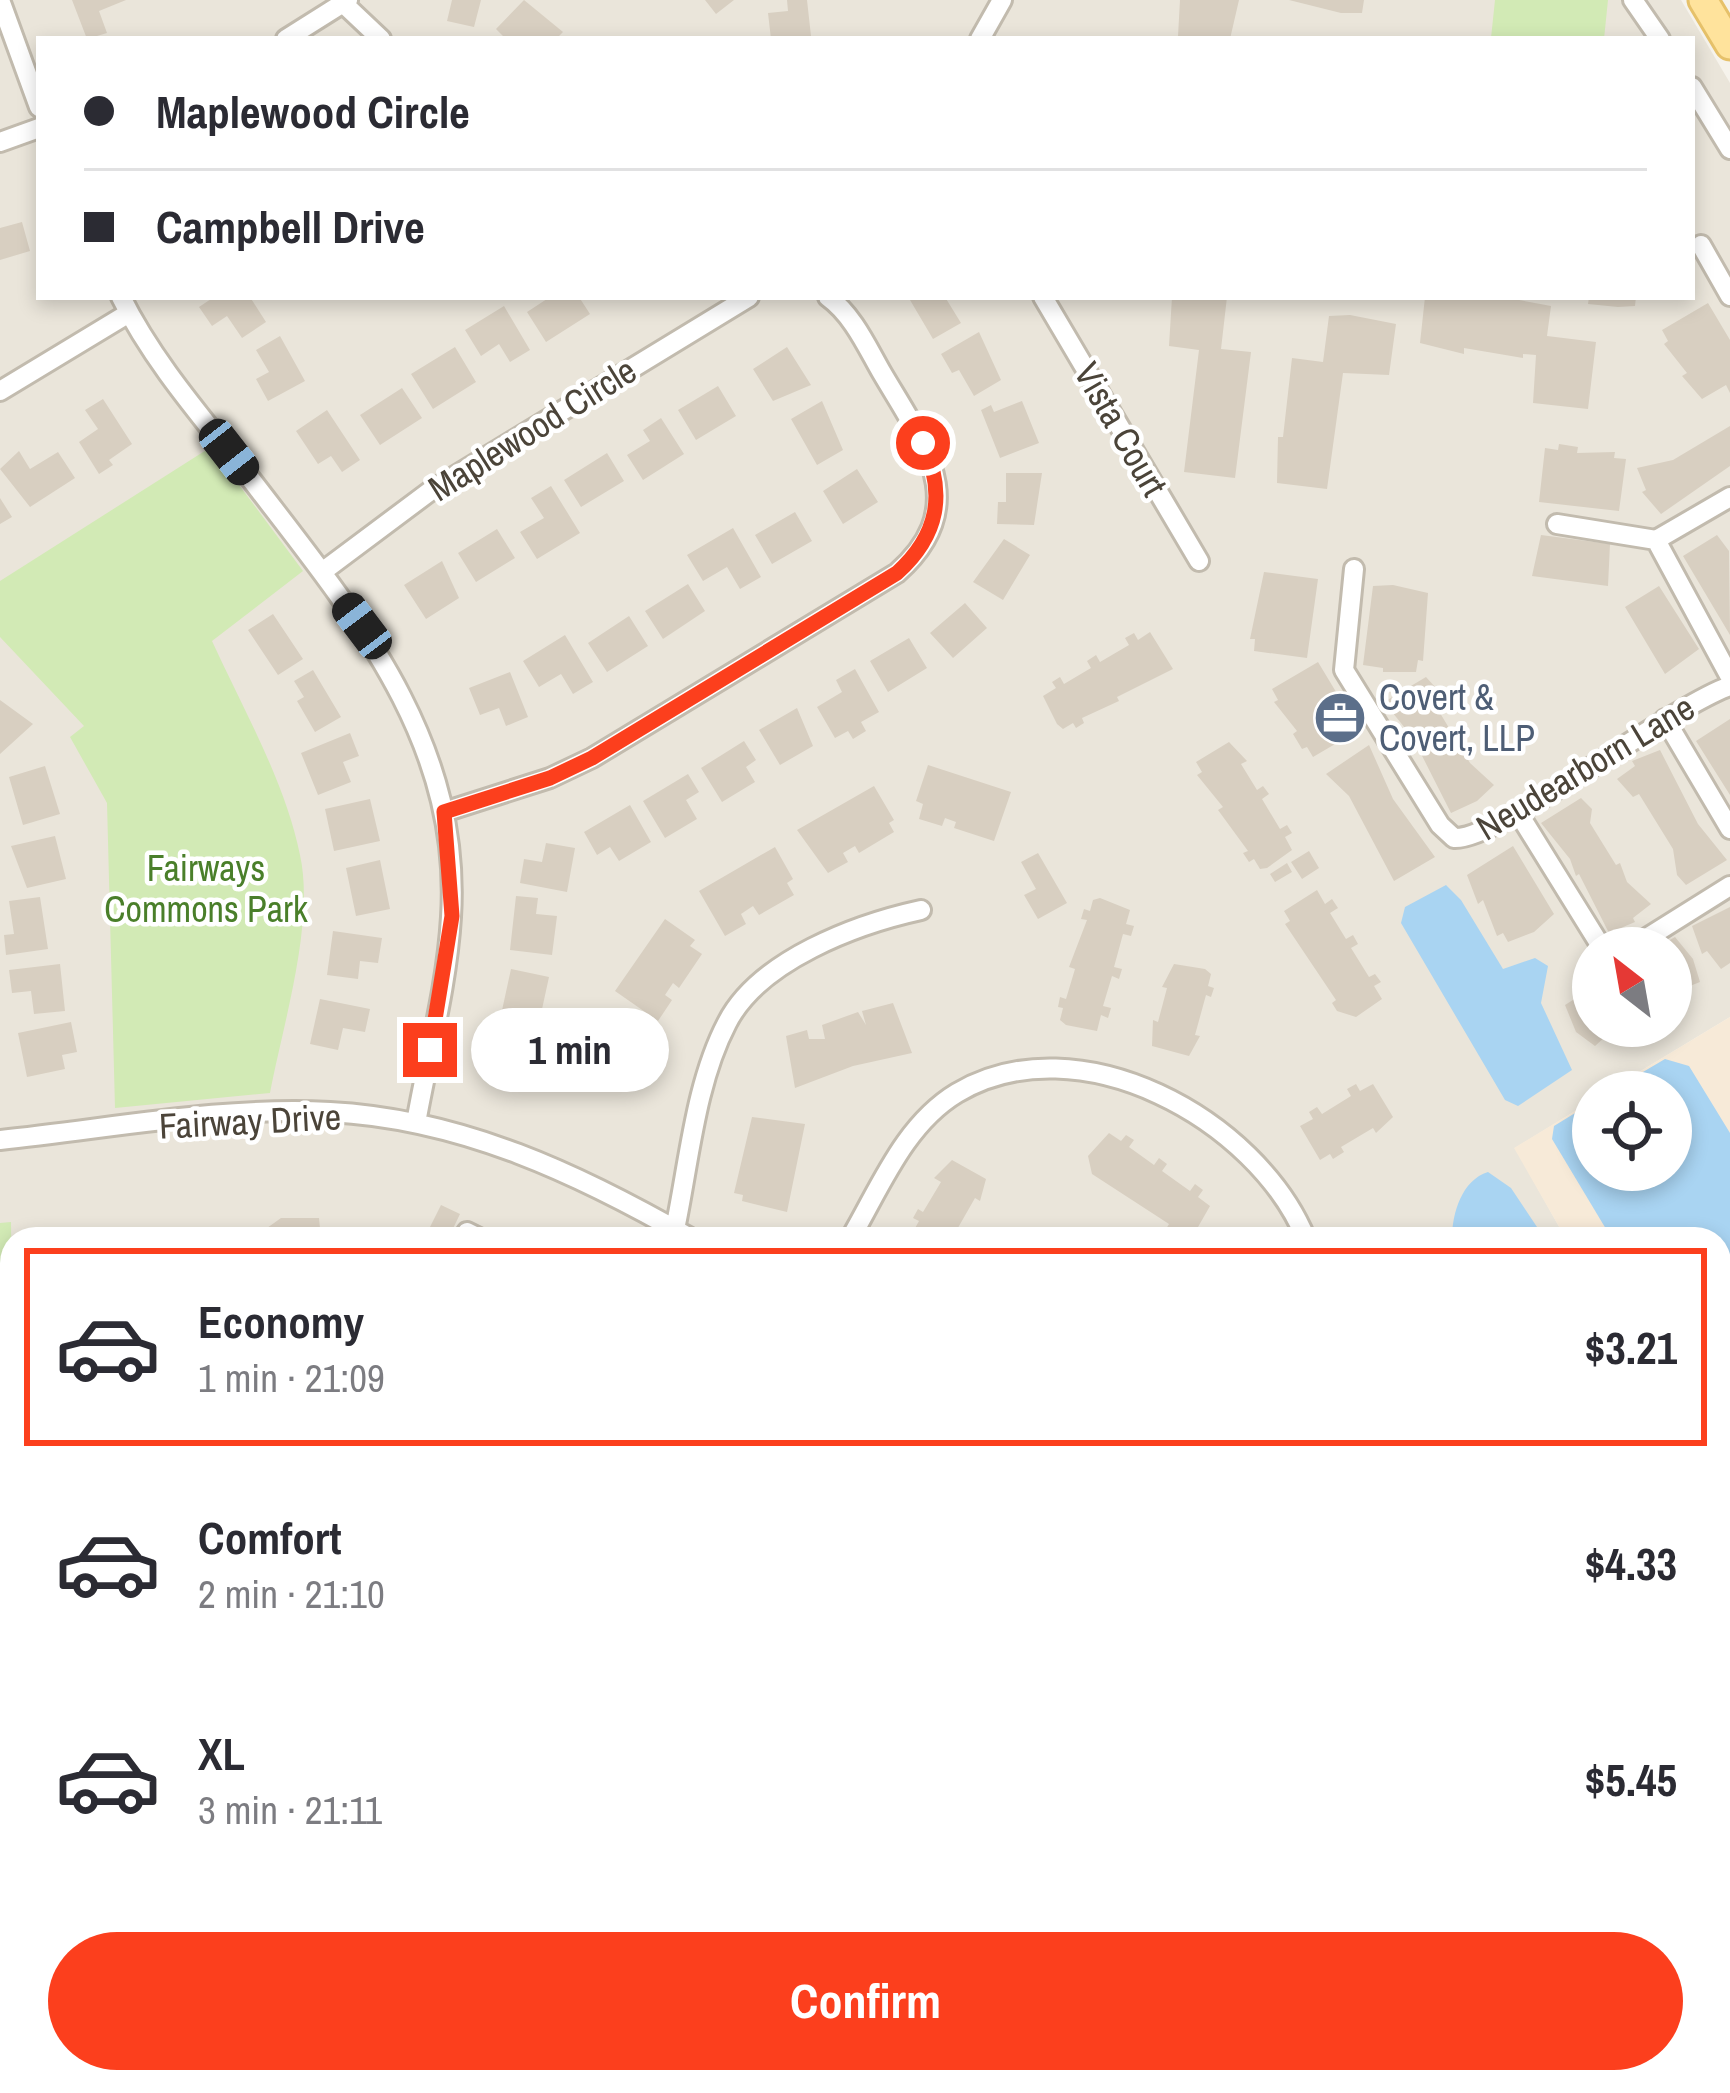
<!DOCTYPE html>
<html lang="en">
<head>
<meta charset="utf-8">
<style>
  body { margin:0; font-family:"Archivo Narrow",sans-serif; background:#f7f7f7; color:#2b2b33; height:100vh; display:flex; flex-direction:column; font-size:45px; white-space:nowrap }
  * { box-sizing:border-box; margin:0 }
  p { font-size:39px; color:#7c7c81 }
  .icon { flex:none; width:66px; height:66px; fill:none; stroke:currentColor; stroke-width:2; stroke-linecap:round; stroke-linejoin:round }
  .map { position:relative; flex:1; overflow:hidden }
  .side { position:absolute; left:0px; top:1227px; width:1731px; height:867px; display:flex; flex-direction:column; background:#fff; border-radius:36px 36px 0 0; box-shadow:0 6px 18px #0003 }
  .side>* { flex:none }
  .banner { position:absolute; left:36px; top:36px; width:1659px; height:264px; border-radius:0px; box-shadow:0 6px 18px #0003; display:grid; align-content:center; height:264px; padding:0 48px; background:#fff }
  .needle { width:78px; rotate:329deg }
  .fabs { position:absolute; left:1572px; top:927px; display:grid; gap:24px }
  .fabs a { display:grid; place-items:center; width:120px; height:120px; border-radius:50%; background:#fff; box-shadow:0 6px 18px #0003; font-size:60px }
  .end { position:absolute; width:54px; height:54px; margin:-27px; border:15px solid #fc3f1d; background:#fff; box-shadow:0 0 0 6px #fff }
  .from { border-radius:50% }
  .bubble { position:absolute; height:84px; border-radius:42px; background:#fff; box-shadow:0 6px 18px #0003; font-size:39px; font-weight:700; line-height:84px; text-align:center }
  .car { position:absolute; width:36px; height:72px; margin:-36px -18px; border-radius:15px; box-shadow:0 0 9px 3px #0007; background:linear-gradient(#222 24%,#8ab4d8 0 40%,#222 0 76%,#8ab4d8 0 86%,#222 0) }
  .banner b { display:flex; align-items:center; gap:42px; height:114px; font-size:45px }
  .banner b+b { border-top:3px solid #e1e1e2 }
  .banner i { width:30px; height:30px; background:#2b2b33 }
  ul { padding:21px 0 0; list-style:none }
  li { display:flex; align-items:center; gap:36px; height:198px; margin:0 24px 18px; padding:0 24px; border:6px solid transparent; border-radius:0px }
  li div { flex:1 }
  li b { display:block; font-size:45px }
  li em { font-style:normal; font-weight:700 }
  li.on { border-color:#fc3f1d }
  li>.icon { width:108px; height:108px; stroke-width:1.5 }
  .button { display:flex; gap:24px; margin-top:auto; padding:24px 48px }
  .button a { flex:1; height:138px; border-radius:72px; background:#fc3f1d; color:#fff; font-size:48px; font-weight:700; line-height:138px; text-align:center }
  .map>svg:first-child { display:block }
  .residential { fill:#eae5da; fill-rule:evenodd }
  .commercial { fill:#f7ead8 }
  .green { fill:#d2eab5 }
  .parking { fill:#e5e3e0 }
  .water { fill:#a9d4f2 }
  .building { fill:#d8cfc1 }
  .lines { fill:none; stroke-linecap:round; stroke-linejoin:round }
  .minor-casing { stroke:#c2bbae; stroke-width:24 }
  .secondary-casing { stroke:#d6c79b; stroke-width:30 }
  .primary-casing { stroke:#e6c16a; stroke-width:33 }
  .minor { stroke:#fff; stroke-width:18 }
  .secondary { stroke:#fff3cd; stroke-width:24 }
  .primary { stroke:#ffe39c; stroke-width:27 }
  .route { stroke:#fc3f1d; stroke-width:15 }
  .labels { text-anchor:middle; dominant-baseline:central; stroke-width:9; stroke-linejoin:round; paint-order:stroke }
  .street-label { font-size:36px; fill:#4b4439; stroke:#fff }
  .service-label { font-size:36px; fill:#4e5e75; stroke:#fff; text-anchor:start }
  .park-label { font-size:36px; fill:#4a7f2a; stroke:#fff }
</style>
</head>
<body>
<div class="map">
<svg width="1730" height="2093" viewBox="0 0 1730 2093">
  <rect width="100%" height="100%" fill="#f6f3ec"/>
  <path class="residential" d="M 0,0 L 1681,0 L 1730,83 L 1730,1017 L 1606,1092 L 1593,1092 L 1593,1100 L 1515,1148 L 1566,1239 L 12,1239 L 12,1972 L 0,1968 ZM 39,39 L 1692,39 L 1692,297 L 39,297 ZM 1593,948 L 1671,948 L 1671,1026 L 1593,1026 Z
    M 1719,1498 L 1730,1516 L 1730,1845 L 1719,1851 Z
    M 1730,1940 L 1730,2093 L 1515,2093 L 1508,2082 L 1719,2082 L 1719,1946 Z
    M 793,2082 L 1347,2082 L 1328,2093 L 800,2093 Z"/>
  <path class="commercial" d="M 1730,1017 L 1730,1516 L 1719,1497 L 1719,1239 L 1566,1239 L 1514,1148 L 1593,1100 L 1593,1170 L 1671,1170 L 1671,1092 L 1606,1092 Z
    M 1466,2082 L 1508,2082 L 1515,2093 L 1444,2093 Z"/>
  <path class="green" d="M 1495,0 L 1608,0 L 1604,39 L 1491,38 Z
    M 211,447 L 303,571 L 212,641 C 243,709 285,781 300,855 C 315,923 283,1024 270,1093 L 115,1108 L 107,803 L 70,737 L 84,726 L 0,637 L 0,581 Z
    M 11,1222 L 12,1295 L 0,1296 L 0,1223 Z
    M 0,1968 L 12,1972 L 12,2082 L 793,2082 L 800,2093 L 0,2093 Z"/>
  <path class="parking" d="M 1648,2082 L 1707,2082 L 1714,2093 L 1655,2093 Z"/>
  <path class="water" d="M 1446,885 L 1461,900 L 1503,969 L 1535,958 L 1548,966 L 1541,1003 L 1572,1070 L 1518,1106 L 1505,1100 L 1401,923 L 1405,907 Z
    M 1665,1059 L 1689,1066 L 1730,1133 L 1730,1372 L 1719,1378 L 1719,1239 L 1612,1239 L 1552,1139 L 1554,1126 L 1593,1102 L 1593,1170 L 1671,1170 L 1671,1092 L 1609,1092 Z
    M 1488,1172 L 1511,1188 L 1545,1239 L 1452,1239 C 1452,1213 1462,1180 1488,1172 Z"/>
  <path class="building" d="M 72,0 L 126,0 L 99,11 L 107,33 L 87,39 Z
    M 452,0 L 481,0 L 474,27 L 447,21 Z
    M 524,0 L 563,32 L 556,39 L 506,39 L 496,29 Z
    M 705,0 L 734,0 L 716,14 Z
    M 787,0 L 807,0 L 811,36 L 771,39 L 768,13 L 788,11 Z
    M 1180,0 L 1239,0 L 1230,39 L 1178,36 Z
    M 1289,0 L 1364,0 L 1362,13 L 1341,13 Z
    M 22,222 L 30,251 L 0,260 L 0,228 Z
    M 214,297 L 250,297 L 266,322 L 242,338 L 227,316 L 212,326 L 199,307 Z
    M 550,297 L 579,297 L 590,314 L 546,342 L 527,312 Z
    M 915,297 L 945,297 L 961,323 L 933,339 L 910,300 Z
    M 1172,297 L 1227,297 L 1221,349 L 1251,352 L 1235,478 L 1184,472 L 1199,350 L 1169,346 Z
    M 1425,297 L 1503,297 L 1551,306 L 1547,336 L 1596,342 L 1588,409 L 1533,403 L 1536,355 L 1523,354 L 1523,358 L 1464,348 L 1464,354 L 1420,343 Z
    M 1589,297 L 1636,297 L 1635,306 L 1618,307 L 1588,304 Z
    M 1708,303 L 1730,340 L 1730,393 L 1726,385 L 1702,399 L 1682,376 L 1687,373 L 1664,344 L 1668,341 L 1662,330 Z
    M 504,306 L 530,350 L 510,362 L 499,344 L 481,356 L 465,330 Z
    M 1350,315 L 1396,324 L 1389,375 L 1343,373 L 1327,489 L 1277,483 L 1278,437 L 1283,437 L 1292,358 L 1323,362 L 1329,316 Z
    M 979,332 L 1001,380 L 974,396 L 959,370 L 952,373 L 941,354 Z
    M 280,336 L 305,381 L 268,401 L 256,379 L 269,372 L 256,350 Z
    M 455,347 L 476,382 L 433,409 L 411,374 Z
    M 787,347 L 811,385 L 773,401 L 753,369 Z
    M 718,386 L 736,416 L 696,440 L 678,410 Z
    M 402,388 L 422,418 L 380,445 L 360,415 Z
    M 103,399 L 132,444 L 109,460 L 113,465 L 99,474 L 79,442 L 98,429 L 85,410 Z
    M 822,401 L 843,450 L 817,465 L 791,419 Z
    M 1022,401 L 1039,443 L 1000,458 L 981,410 L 991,405 L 994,412 Z
    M 327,410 L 360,460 L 342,472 L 331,456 L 318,464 L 296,431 Z
    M 661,418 L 684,454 L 643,480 L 627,455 L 650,441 L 643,430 Z
    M 1730,426 L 1730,466 L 1661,514 L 1642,492 L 1646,490 L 1637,468 L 1673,460 Z
    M 1559,444 L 1578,447 L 1577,453 L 1615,452 L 1614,458 L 1626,459 L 1619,511 L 1539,502 L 1545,448 L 1558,450 Z
    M 19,451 L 30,469 L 58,452 L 75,478 L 30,507 L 0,469 Z
    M 607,453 L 624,481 L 581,507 L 564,480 Z
    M 857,469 L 878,502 L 843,524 L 823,491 Z
    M 1006,473 L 1042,473 L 1034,525 L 997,524 L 998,502 L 1006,502 Z
    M 551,486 L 580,533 L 537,559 L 520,532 L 544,518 L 531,498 Z
    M 0,498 L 12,517 L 0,524 Z
    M 795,512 L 812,541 L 772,564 L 755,535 Z
    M 733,528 L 761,577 L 740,589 L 727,567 L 703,581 L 687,555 Z
    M 497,529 L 515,558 L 476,582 L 458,553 Z
    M 1541,535 L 1610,544 L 1608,586 L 1532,576 Z
    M 1717,535 L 1729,551 L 1730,635 L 1683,556 Z
    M 1004,539 L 1030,555 L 1003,600 L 973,582 Z
    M 442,561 L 459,598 L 426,619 L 404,585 Z
    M 1264,572 L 1318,579 L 1307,658 L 1254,651 L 1255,639 L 1250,639 Z
    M 688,584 L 705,611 L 663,639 L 645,611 Z
    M 1393,585 L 1428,593 L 1423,661 L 1418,660 L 1416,672 L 1383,672 L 1383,668 L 1363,665 L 1373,586 Z
    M 1659,586 L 1699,649 L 1665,674 L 1625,607 Z
    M 965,603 L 987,628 L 953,658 L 930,633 Z
    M 273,614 L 303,659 L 278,675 L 248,630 Z
    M 629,616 L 648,646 L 607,672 L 588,643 Z
    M 1150,632 L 1173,669 L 1117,697 L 1119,701 L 1082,718 L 1084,723 L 1076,728 L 1073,723 L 1063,729 L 1057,724 L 1043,696 L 1056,688 L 1052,682 L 1060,677 L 1064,684 L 1091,668 L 1087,661 L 1096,655 L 1100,662 L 1129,645 L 1125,638 L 1134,633 L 1138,640 Z
    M 565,635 L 593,682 L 573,694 L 561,674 L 539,687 L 523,661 Z
    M 909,638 L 927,668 L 888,692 L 870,661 Z
    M 1318,662 L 1359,730 L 1313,757 L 1307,747 L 1302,749 L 1293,734 L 1297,731 L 1274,702 L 1278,700 L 1272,689 Z
    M 855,669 L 879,712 L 861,722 L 866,731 L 853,739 L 848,731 L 835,738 L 817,707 L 842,692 L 836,680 Z
    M 313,670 L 341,717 L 315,732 L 297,701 L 304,697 L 294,681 Z
    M 510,672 L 528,717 L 506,726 L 499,708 L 480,715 L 469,688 Z
    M 1426,677 L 1436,688 L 1434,703 L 1470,763 L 1494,785 L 1477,801 L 1451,813 L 1413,738 L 1384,702 Z
    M 0,700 L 33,724 L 0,754 Z
    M 797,708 L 813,746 L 780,765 L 759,730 Z
    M 1730,719 L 1730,795 L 1696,741 Z
    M 350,733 L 359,756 L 343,762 L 351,782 L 318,795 L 301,753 Z
    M 744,741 L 756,760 L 746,767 L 755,782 L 722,802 L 701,768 Z
    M 1229,742 L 1247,761 L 1241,764 L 1257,790 L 1263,786 L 1269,794 L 1262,799 L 1280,829 L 1287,825 L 1292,833 L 1285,837 L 1292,850 L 1267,868 L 1260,869 L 1254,859 L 1249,862 L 1243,853 L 1248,851 L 1218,810 L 1223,807 L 1197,775 L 1202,772 L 1196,762 Z
    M 1369,745 L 1393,799 L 1435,857 L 1394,881 L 1349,796 L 1326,774 Z
    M 1660,750 L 1698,824 L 1727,860 L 1686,885 L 1677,875 L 1673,849 L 1639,794 L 1633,797 L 1617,779 L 1635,766 L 1632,761 Z
    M 928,765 L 1011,792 L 994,841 L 954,828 L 956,822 L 945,818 L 942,826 L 919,819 L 923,804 L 916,801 Z
    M 45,766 L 60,814 L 23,825 L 9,777 Z
    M 688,774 L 699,792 L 686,800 L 697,819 L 665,838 L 643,801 Z
    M 874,786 L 894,820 L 889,823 L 894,832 L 859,853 L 855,846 L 843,853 L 848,862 L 828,873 L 797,830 Z
    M 1581,798 L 1592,809 L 1590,823 L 1616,865 L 1620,863 L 1627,882 L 1651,904 L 1633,918 L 1635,922 L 1609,933 L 1579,874 L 1576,876 L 1570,859 L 1541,823 Z
    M 370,799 L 380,841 L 334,851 L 325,809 Z
    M 630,805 L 651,842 L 619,861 L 610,847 L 597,855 L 584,832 Z
    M 55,836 L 66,879 L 27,888 L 11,846 Z
    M 546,843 L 575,848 L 567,892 L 520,883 L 524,859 L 542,862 Z
    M 1513,846 L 1554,914 L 1534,932 L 1508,942 L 1503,933 L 1497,936 L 1483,900 L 1478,904 L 1467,875 Z
    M 775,847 L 793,879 L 787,883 L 794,895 L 759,915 L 753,906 L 741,914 L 746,924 L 725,936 L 699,891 Z
    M 1309,851 L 1319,868 L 1302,879 L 1291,862 Z
    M 1038,853 L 1067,903 L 1038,919 L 1024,895 L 1036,889 L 1021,862 Z
    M 380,860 L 390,909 L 356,916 L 346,868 Z
    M 1287,863 L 1292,872 L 1275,882 L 1270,874 Z
    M 1317,890 L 1325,904 L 1332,899 L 1338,908 L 1330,913 L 1346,939 L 1353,935 L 1358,944 L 1351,948 L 1369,977 L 1375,974 L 1381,982 L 1374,986 L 1382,999 L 1356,1017 L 1337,1011 L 1332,1003 L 1336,1000 L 1285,924 L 1290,921 L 1284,911 Z
    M 516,896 L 538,898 L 536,914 L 557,916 L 552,955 L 510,950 Z
    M 40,897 L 48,949 L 6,955 L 4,935 L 14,934 L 9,901 Z
    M 1100,898 L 1130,910 L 1126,924 L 1134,926 L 1131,936 L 1123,934 L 1114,967 L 1122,969 L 1119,979 L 1112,976 L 1103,1006 L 1111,1008 L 1108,1018 L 1101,1015 L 1097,1031 L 1066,1025 L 1060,1020 L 1063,1008 L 1058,1007 L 1060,997 L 1066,999 L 1075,969 L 1069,967 L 1087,920 L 1081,919 L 1084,909 L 1090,911 L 1093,900 Z
    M 1730,907 L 1730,963 L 1721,969 L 1707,951 L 1702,954 L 1692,926 Z
    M 665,919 L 695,940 L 690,946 L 702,954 L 679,988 L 673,983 L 665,995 L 672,1000 L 658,1021 L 615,991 Z
    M 333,931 L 382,938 L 378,963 L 360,961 L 358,979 L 327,975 Z
    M 1675,937 L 1693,959 L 1700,982 L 1677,991 L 1671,989 L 1671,948 L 1656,948 Z
    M 60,964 L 65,1011 L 34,1014 L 31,991 L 12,993 L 9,970 Z
    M 1174,964 L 1205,969 L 1211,974 L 1208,986 L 1214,988 L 1211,997 L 1206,995 L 1195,1035 L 1200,1036 L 1189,1056 L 1152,1046 L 1153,1020 L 1158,1022 L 1167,988 L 1162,987 Z
    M 511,969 L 549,977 L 539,1023 L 501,1015 Z
    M 1584,993 L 1593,993 L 1593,1026 L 1617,1026 L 1595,1046 L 1576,1032 L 1565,1005 Z
    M 320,999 L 370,1009 L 365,1032 L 343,1028 L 338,1050 L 310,1044 Z
    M 893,1003 L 912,1053 L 853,1066 L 795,1088 L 786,1036 L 807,1030 L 809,1039 L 825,1039 L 822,1025 L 858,1012 L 866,1025 L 862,1011 Z
    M 71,1022 L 77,1052 L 62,1055 L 65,1069 L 27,1077 L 18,1033 Z
    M 497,1034 L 524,1039 L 522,1046 L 536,1049 L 528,1085 L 488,1077 Z
    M 1356,1084 L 1360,1091 L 1373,1084 L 1393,1117 L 1376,1133 L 1373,1128 L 1341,1147 L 1344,1152 L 1333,1159 L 1330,1154 L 1320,1160 L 1300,1126 L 1313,1119 L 1309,1112 L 1317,1107 L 1322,1114 L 1351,1096 L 1347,1089 Z
    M 752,1117 L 805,1124 L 787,1212 L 742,1201 L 743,1195 L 734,1193 Z
    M 1109,1133 L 1121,1141 L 1126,1135 L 1134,1140 L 1129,1147 L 1154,1165 L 1159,1158 L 1167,1164 L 1162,1171 L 1190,1191 L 1195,1184 L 1203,1190 L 1198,1197 L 1210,1206 L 1194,1234 L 1187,1237 L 1178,1230 L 1174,1235 L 1166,1229 L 1169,1224 L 1092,1174 L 1088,1156 Z
    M 952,1160 L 986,1179 L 980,1201 L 975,1198 L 955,1233 L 961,1236 L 909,1239 L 919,1221 L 913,1218 L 918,1209 L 923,1212 L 941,1182 L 934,1178 Z
    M 441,1205 L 460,1214 L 448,1239 L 424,1239 Z
    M 281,1218 L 319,1218 L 321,1239 L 160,1239 L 160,1235 L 196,1227 L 212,1233 L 267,1228 Z
    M 1719,1556 L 1730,1583 L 1730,1637 L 1724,1641 L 1719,1632 Z
    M 12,1594 L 12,1644 L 0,1646 L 0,1595 Z
    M 1730,1742 L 1730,1788 L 1719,1794 L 1719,1748 Z
    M 0,1852 L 12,1858 L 10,1917 L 0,1912 Z
    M 1719,2026 L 1730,2044 L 1730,2093 L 1714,2093 L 1707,2082 L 1719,2082 Z
    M 1600,2082 L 1648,2082 L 1655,2093 L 1607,2093 Z"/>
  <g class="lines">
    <g class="minor-casing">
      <path id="minor" d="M 0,0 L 39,107
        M 1633,0 L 1660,39
        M 345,5 L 381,39
        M 286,39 L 348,0
        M 980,39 L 1002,0
        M 1692,87 L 1730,149
        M 0,142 L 39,128
        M 1701,245 L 1730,296
        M 121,297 C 154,364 207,423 253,482 C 354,614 462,740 451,917 C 447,986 428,1055 416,1123
        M 1043,297 L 1199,561
        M 0,391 L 129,313
        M 1557,524 L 1656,540 L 1730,677
        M 1656,540 L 1730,497
        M 1354,569 L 1344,670 L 1440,825 L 1454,838 C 1498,841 1667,708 1730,686
        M 322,572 L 429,492 L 749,297
        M 1665,719 L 1730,829
        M 1517,811 L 1602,948
        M 444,812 L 550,778 L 592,758 L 897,573 C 974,505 923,443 882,373 C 867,347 853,315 828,297
        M 1631,948 L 1730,886
        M 0,1140 C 108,1129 222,1106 330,1112 C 462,1119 579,1174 692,1239
        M 675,1229 C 689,1163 695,1084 727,1023 C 759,960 857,924 921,910
        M 463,1239 L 467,1232 L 481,1239
        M 850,1239 C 880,1188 904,1125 957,1093 C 1078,1021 1257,1119 1306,1239
        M 1517,2082 L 1524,2093"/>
    </g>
    <g class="secondary-casing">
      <path id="secondary" d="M 1719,1897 L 1730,1891
        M 1540,2082 L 1541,2093
        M 1386,2093 L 1405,2082"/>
    </g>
    <g class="primary-casing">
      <path id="primary" d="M 1703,0 L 1730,45"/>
    </g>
    <use href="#minor" class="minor"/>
    <use href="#secondary" class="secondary"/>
    <use href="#primary" class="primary"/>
  </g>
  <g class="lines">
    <path class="route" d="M 430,1050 L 452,916 L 444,812 L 550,778 L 592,758 L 897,573 C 939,535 946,493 923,443"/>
  </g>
  <defs>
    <g id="office-disc" transform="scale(2.7)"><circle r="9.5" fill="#5c6f8a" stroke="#fff"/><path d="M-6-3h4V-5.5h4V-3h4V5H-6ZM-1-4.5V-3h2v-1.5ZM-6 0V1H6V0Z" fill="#fff"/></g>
  </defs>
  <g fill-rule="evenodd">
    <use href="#office-disc" x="1340" y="718"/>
  </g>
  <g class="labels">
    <g class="street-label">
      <text transform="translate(532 429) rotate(-32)">Maplewood Circle</text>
      <text transform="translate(1121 429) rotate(60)">Vista Court</text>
      <text transform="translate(1585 767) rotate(-31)">Neudearborn Lane</text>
      <text transform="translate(250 1121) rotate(-3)">Fairway Drive</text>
    </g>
    <g class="service-label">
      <text x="1379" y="697">Covert &amp;<tspan x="1379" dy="41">Covert, LLP</tspan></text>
    </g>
    <g class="park-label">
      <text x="206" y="868">Fairways<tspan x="206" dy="41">Commons Park</tspan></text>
    </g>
  </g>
</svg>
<div class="fabs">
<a><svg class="needle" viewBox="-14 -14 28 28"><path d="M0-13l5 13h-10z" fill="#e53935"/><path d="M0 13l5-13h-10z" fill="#7c7c81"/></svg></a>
<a><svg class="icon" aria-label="locate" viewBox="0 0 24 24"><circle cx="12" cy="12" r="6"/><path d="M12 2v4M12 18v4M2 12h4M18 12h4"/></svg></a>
</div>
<i class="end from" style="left:923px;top:443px"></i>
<i class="end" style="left:430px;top:1050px"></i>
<div class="bubble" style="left:471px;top:1008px;width:198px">1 min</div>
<i class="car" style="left:229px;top:452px;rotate:142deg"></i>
<i class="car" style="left:362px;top:626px;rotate:323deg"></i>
<div class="banner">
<b><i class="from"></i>Maplewood Circle</b>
<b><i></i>Campbell Drive</b>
</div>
<section class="side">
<ul>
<li class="on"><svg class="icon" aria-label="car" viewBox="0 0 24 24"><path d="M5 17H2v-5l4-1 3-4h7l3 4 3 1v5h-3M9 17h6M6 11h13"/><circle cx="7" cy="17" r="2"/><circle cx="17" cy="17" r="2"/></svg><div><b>Economy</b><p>1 min · 21:09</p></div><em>$3.21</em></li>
<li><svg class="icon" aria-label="car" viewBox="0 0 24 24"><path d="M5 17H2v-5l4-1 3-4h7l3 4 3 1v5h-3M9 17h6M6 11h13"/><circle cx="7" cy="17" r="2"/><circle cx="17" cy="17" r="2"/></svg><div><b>Comfort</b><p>2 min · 21:10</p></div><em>$4.33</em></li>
<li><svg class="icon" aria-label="car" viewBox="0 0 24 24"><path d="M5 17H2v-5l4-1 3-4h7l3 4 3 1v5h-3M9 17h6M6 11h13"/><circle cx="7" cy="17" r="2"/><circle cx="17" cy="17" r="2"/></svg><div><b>XL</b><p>3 min · 21:11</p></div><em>$5.45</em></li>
</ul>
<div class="button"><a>Confirm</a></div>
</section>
</div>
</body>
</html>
